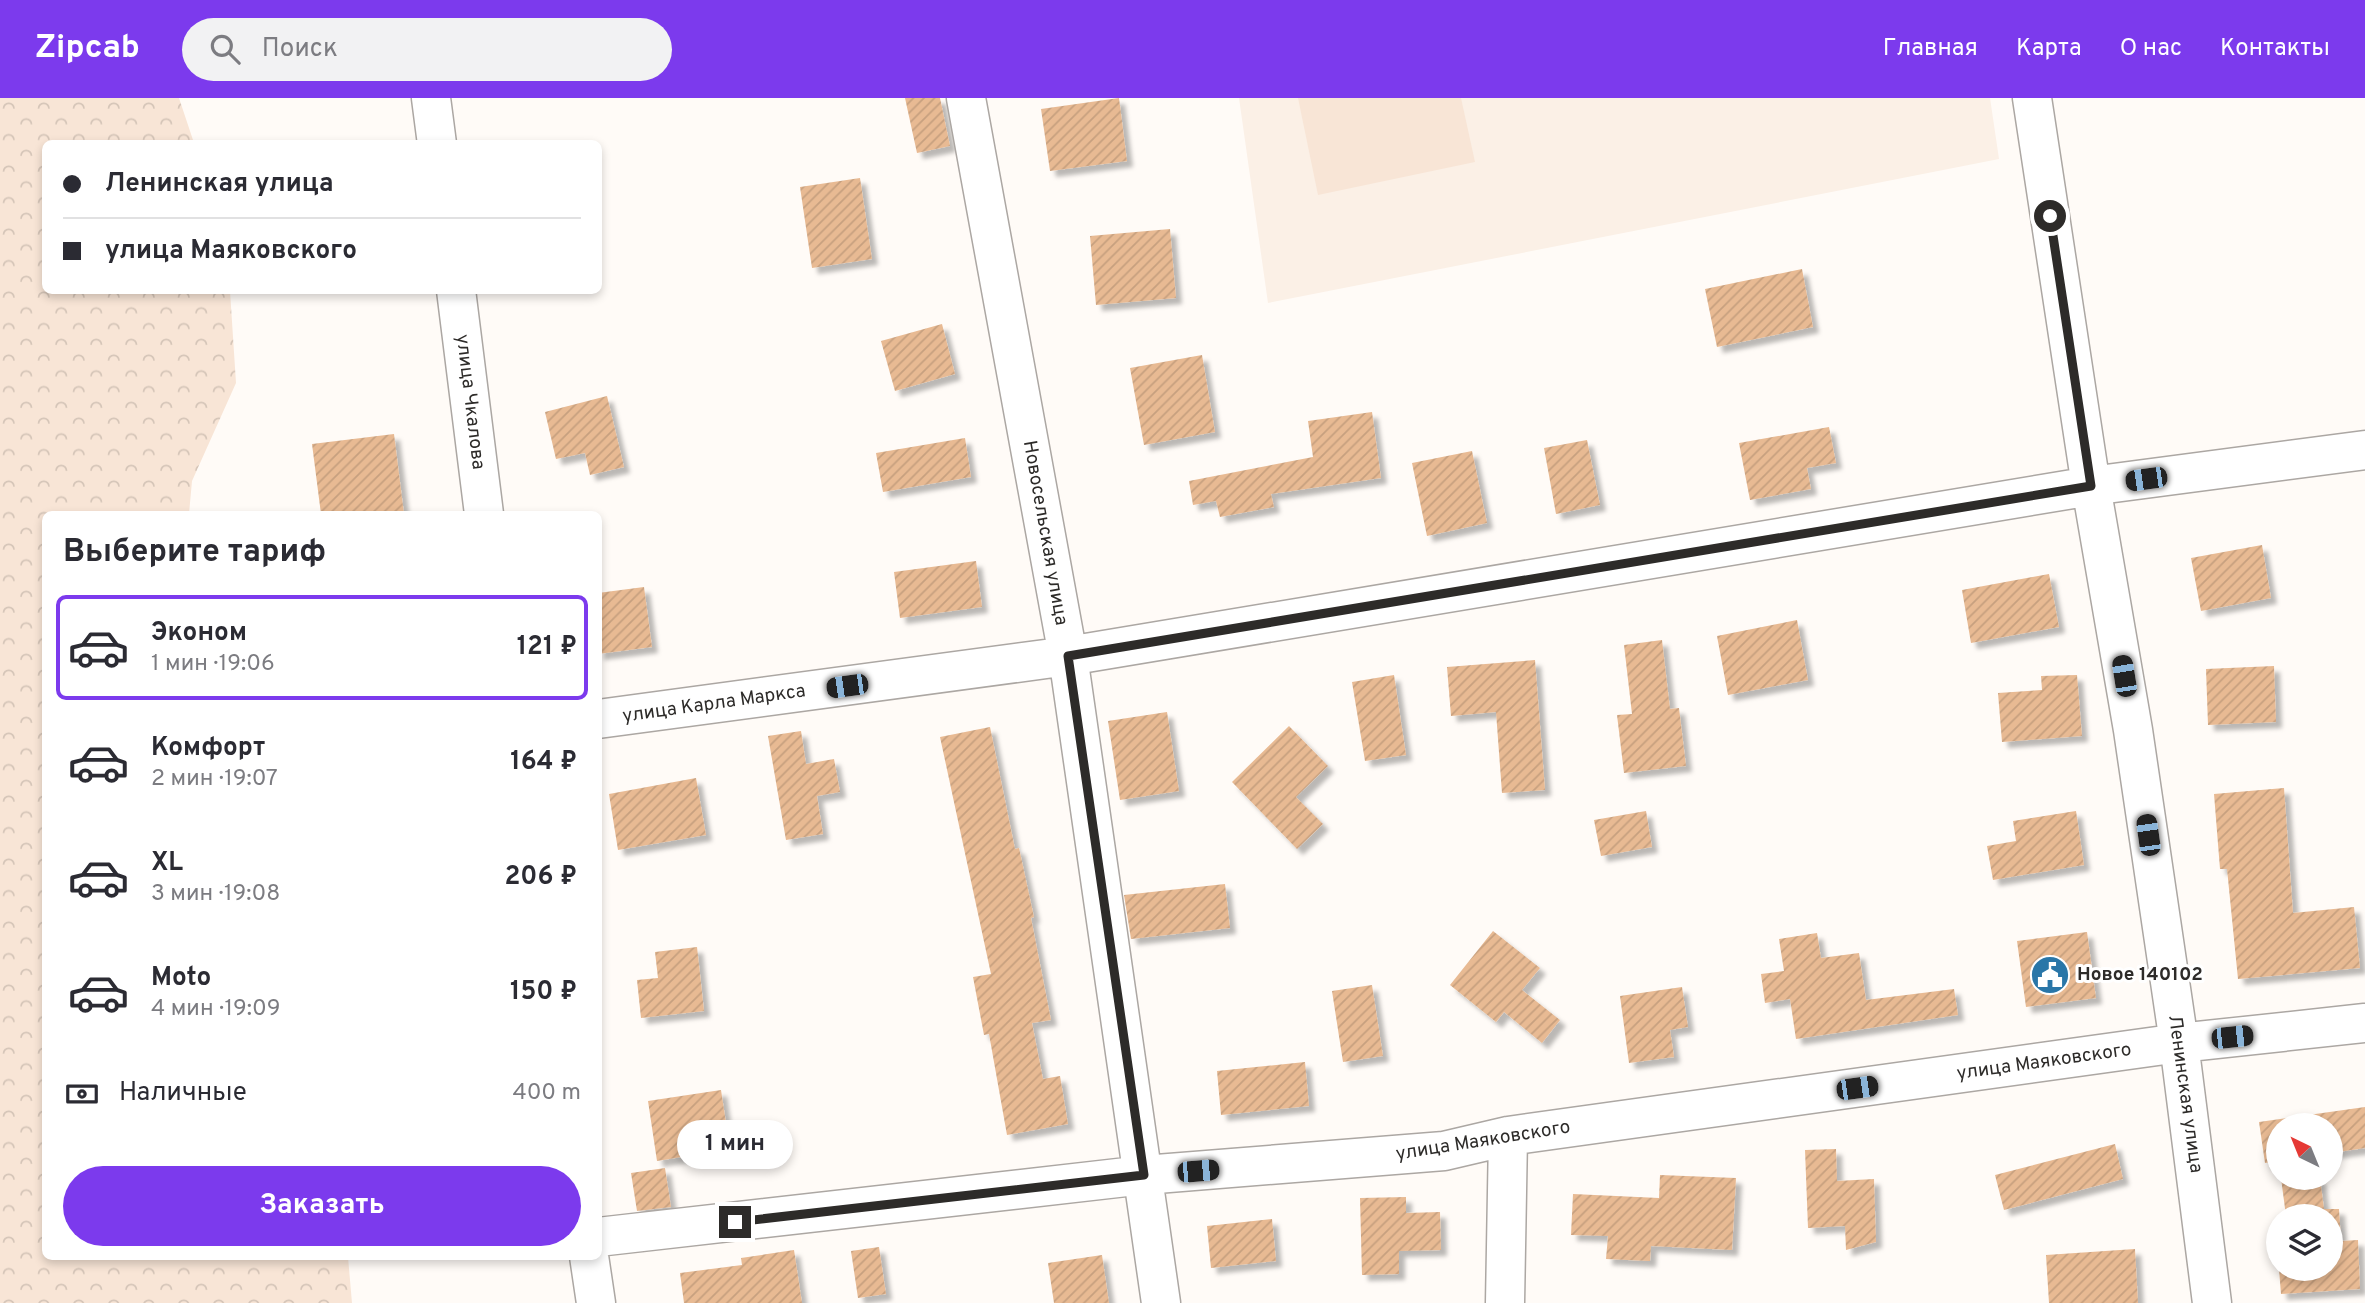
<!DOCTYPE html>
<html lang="ru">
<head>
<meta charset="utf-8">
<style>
  body { margin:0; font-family:Overpass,sans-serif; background:#f2f2f3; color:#2b2b33; height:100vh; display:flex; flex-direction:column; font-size:26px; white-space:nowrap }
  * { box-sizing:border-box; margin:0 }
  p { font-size:23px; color:#7c7c81 }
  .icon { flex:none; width:38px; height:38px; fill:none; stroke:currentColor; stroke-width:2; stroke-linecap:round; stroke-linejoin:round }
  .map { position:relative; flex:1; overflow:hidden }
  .details { position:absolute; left:42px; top:413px; width:560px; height:749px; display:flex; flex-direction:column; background:#fff; border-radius:10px; box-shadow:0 4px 10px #0003 }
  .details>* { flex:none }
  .hud { position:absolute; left:42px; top:42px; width:560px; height:154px; border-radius:10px; box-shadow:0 4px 10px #0003; display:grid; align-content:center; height:154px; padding:0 21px; background:#fff }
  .needle { width:46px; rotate:317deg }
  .fabs { position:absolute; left:2266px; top:1015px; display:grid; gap:14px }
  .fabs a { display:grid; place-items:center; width:77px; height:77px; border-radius:50%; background:#fff; box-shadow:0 4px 10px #0003; font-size:35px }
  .end { position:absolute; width:32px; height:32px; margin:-16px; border:9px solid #2d2b29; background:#fff; box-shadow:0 0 0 4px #fff }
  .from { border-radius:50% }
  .bubble { position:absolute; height:49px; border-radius:24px; background:#fff; box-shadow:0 4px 10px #0003; font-size:23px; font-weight:700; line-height:49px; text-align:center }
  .car { position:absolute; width:21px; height:42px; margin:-21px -10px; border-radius:9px; box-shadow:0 0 5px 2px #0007; background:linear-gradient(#222 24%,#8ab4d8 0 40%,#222 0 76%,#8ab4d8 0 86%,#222 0) }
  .hud b { display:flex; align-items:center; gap:24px; height:66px; font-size:26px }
  .hud b+b { border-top:2px solid #e1e1e2 }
  .hud i { width:18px; height:18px; background:#2b2b33 }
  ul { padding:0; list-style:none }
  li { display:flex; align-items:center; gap:21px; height:105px; margin:0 14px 10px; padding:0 7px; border:4px solid transparent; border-radius:10px }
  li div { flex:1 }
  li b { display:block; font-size:26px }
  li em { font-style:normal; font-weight:700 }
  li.active { border-color:#7c3aed }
  li>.icon { width:63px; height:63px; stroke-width:1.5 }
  h2 { padding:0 21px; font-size:32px; line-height:84px }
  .pay { display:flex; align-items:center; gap:18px; height:77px; padding:0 21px; font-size:26px }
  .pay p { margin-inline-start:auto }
  .cta { display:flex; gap:14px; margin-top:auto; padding:14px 21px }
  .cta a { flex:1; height:80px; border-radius:42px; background:#7c3aed; color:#fff; font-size:28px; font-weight:700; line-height:80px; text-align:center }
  header { display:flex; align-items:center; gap:42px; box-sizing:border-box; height:98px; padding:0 35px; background:#7c3aed; color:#fff }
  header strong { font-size:33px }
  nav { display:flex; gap:38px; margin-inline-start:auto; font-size:24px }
  .search { width:490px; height:63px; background:#f2f2f3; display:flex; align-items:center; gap:18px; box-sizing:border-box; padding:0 24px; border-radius:38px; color:#7c7c81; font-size:26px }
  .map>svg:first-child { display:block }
  .built { fill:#fbf0e6 }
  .grass { fill:#f8e5d6 }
  .forest { fill:url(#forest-crowns) }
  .building { fill:url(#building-hatch); filter:url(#shadow) }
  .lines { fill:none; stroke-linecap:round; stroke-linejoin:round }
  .minor-casing { stroke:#aca7a3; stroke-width:41 }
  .minor { stroke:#fff; stroke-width:38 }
  .route { stroke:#2d2b29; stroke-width:9 }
  .labels { text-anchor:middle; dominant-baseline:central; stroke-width:6; stroke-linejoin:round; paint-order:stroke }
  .street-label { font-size:19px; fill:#2d2b29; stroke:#fff }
  .poi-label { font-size:19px; font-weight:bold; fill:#2d2b29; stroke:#fff; text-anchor:start }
</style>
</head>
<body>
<header>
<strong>Zipcab</strong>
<div class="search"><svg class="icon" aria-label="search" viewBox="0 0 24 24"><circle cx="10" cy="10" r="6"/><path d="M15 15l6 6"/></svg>Поиск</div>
<nav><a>Главная</a><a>Карта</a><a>О нас</a><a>Контакты</a></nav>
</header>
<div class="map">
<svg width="2365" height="1205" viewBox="0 0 2365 1205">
  <defs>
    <pattern id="forest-crowns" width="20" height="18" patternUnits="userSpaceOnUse" patternTransform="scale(1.75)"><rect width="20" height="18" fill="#f8e5d6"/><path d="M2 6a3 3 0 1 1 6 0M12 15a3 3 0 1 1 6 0" fill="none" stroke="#d5c5b8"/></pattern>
    <pattern id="building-hatch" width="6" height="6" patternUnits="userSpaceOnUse" patternTransform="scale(1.75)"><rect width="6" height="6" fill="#e8ba93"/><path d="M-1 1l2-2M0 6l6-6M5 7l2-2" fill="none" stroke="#c7a07f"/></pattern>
    <filter id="shadow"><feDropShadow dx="6" dy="6" stdDeviation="2" flood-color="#0004"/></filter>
  </defs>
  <rect width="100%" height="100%" fill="#fffbf7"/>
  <path class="built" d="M 1239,0 L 1990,0 L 1999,61 L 1268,205 Z"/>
  <path class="grass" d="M 1298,0 L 1461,0 L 1475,64 L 1318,97 Z"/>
  <path class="forest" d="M 0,0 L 179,0 L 194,45 L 46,46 L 46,192 L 230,193 L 236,285 L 192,383 L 189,416 L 46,416 L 46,1158 L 348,1159 L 352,1205 L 0,1205 Z"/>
  <path class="building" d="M 905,0 L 940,0 L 950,48 L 917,55 Z
    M 1119,0 L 1127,63 L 1050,73 L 1041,11 Z
    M 860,80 L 872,161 L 812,170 L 800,89 Z
    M 1170,131 L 1176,200 L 1096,207 L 1090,138 Z
    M 1802,171 L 1813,229 L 1717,249 L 1705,191 Z
    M 942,226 L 955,276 L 895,293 L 881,243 Z
    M 1202,257 L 1215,334 L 1144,347 L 1130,270 Z
    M 607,298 L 624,369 L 590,377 L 585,355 L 556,361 L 545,314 Z
    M 1372,314 L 1381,380 L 1271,396 L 1274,409 L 1220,419 L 1216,403 L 1193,407 L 1189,383 L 1313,359 L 1308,323 Z
    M 1829,329 L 1836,365 L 1807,370 L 1811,391 L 1750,402 L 1739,345 Z
    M 394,336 L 404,416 L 321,416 L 312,346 Z
    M 965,340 L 971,379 L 883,394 L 876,355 Z
    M 1587,342 L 1600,407 L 1556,416 L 1544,350 Z
    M 1472,353 L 1487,425 L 1427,438 L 1412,365 Z
    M 2262,447 L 2271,500 L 2201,513 L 2191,460 Z
    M 976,463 L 982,509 L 900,520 L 894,474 Z
    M 2049,476 L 2059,529 L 1971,545 L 1962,492 Z
    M 644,489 L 652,549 L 598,556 L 598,495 Z
    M 1797,522 L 1808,582 L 1728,597 L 1717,538 Z
    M 1662,542 L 1670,611 L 1679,610 L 1686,668 L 1624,675 L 1617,617 L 1632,616 L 1624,547 Z
    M 1535,562 L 1545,692 L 1502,695 L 1496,614 L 1451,618 L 1447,569 Z
    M 2274,568 L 2276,624 L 2208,627 L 2206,571 Z
    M 1394,577 L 1406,657 L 1365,663 L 1352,584 Z
    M 2077,577 L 2082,638 L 2002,644 L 1998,595 L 2042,592 L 2041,578 Z
    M 1167,614 L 1179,693 L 1120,702 L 1108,623 Z
    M 1289,628 L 1328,668 L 1296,699 L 1323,726 L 1297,751 L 1232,684 Z
    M 990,629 L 1015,751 L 1019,750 L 1034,819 L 1031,820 L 1051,922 L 1032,925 L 1043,981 L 1060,978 L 1068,1026 L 1007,1037 L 989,936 L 984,937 L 973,879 L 991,876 L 940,639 Z
    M 801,633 L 806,666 L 834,661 L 840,694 L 817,698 L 823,736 L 786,742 L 768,638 Z
    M 696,680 L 706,737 L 618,752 L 609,696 Z
    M 2284,690 L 2293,815 L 2354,809 L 2360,870 L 2238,881 L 2227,771 L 2220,771 L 2214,696 Z
    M 1646,713 L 1652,749 L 1601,758 L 1594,722 Z
    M 2076,713 L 2084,767 L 1993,782 L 1987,748 L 2016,743 L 2013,723 Z
    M 1225,786 L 1230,830 L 1131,841 L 1124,797 Z
    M 1493,833 L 1540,870 L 1522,892 L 1560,922 L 1542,945 L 1504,914 L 1496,924 L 1450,887 Z
    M 2087,834 L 2096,900 L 2026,909 L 2017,843 Z
    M 1817,835 L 1821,860 L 1859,855 L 1866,902 L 1954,891 L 1958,917 L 1796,941 L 1790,901 L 1765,905 L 1761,876 L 1784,873 L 1779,841 Z
    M 697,849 L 704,913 L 641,920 L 637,882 L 658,880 L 655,854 Z
    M 1372,887 L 1383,958 L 1343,964 L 1332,893 Z
    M 1682,889 L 1688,929 L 1670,932 L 1674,959 L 1629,965 L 1620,898 Z
    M 1305,964 L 1309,1008 L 1221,1017 L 1217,973 Z
    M 721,992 L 730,1051 L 657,1063 L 648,1003 Z
    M 2365,1009 L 2365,1050 L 2331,1055 L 2331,1027 L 2278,1027 L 2278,1063 L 2265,1065 L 2259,1024 Z
    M 2115,1046 L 2123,1081 L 2004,1112 L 1995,1077 Z
    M 1836,1051 L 1837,1083 L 1874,1081 L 1876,1144 L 1846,1152 L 1845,1128 L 1808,1130 L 1805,1052 Z
    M 665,1070 L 671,1109 L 637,1113 L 631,1075 Z
    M 1660,1077 L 1736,1080 L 1732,1152 L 1651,1148 L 1650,1163 L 1606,1161 L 1608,1138 L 1571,1137 L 1573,1096 L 1659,1100 Z
    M 2281,1080 L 2320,1080 L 2324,1111 L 2339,1111 L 2341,1143 L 2358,1142 L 2360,1191 L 2281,1196 L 2279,1171 L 2331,1171 L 2331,1118 L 2286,1118 Z
    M 1406,1099 L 1406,1115 L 1440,1114 L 1441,1152 L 1399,1153 L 1399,1176 L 1362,1177 L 1360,1100 Z
    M 1272,1121 L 1276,1163 L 1211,1170 L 1207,1128 Z
    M 879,1149 L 886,1196 L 858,1200 L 851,1153 Z
    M 2135,1151 L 2138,1205 L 2049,1205 L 2046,1157 Z
    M 794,1152 L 802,1205 L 684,1205 L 680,1175 L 742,1167 L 741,1160 Z
    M 1102,1157 L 1109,1205 L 1054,1205 L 1048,1165 Z"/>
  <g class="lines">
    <g class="minor-casing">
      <path id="minor" d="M 431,0 L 437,46
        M 966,0 L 1068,558 L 1161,1205
        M 2032,0 L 2091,388 L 2133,632 L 2179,945 L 2212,1205
        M 456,192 L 484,416
        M 598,621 L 1068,558 L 2091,388 L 2365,352
        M 598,1139 L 1144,1077 L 1444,1053 L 1508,1038 L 2179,945 L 2365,925
        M 589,1158 L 596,1205
        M 1505,1205 L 1508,1038"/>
    </g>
    <use href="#minor" class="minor"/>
  </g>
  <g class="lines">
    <path class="route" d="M 735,1124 L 1144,1077 L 1068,558 L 2091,388 L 2050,118"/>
  </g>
  <defs>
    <g id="civic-disc" transform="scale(2.0125)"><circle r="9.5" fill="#2976a8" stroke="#fff"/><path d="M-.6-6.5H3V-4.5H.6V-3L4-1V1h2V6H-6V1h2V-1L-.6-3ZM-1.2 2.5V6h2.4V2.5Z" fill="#fff"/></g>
  </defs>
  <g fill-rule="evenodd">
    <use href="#civic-disc" x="2050" y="877"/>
  </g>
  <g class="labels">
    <g class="street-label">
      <text transform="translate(470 304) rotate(83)">улица Чкалова</text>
      <text transform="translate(1045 435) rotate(80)">Новосельская улица</text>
      <text transform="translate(714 606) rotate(-8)">улица Карла Маркса</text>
      <text transform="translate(2044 964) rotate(-8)">улица Маяковского</text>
      <text transform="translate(2185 996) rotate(82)">Ленинская улица</text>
      <text transform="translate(1483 1043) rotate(-9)">улица Маяковского</text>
    </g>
    <g class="poi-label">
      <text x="2077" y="877">Новое 140102</text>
    </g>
  </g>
</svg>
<div class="fabs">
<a><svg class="needle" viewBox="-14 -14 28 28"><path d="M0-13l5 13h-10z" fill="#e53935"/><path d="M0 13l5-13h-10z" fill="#7c7c81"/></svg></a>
<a><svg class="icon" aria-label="layers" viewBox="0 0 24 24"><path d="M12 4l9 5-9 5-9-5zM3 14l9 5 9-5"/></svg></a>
</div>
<i class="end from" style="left:2050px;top:118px"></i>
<i class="end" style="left:735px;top:1124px"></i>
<div class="bubble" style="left:677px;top:1022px;width:116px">1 мин</div>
<i class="car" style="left:2146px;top:381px;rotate:262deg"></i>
<i class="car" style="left:2124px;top:578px;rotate:351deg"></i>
<i class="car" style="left:847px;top:588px;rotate:262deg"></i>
<i class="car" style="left:2148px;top:737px;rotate:352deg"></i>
<i class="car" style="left:2232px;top:939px;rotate:84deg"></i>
<i class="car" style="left:1857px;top:990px;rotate:82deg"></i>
<i class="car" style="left:1198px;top:1073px;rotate:85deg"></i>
<div class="hud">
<b><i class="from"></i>Ленинская улица</b>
<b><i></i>улица Маяковского</b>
</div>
<section class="details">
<h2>Выберите тариф</h2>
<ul>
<li class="active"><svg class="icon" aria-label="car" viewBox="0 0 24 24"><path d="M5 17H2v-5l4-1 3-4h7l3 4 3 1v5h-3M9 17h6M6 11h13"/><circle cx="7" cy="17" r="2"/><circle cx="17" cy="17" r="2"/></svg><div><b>Эконом</b><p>1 мин · 19:06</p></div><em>121 ₽</em></li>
<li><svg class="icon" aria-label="car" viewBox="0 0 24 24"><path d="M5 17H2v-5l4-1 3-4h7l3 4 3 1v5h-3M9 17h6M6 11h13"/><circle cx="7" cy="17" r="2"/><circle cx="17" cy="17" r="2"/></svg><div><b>Комфорт</b><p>2 мин · 19:07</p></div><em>164 ₽</em></li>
<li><svg class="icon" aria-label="car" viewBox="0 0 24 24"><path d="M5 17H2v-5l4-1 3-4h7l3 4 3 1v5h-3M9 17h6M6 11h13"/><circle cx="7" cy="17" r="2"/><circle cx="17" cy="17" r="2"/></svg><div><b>XL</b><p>3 мин · 19:08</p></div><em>206 ₽</em></li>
<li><svg class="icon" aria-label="car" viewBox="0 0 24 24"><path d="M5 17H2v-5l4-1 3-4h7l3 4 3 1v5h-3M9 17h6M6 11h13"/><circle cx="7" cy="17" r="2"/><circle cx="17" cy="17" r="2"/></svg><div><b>Moto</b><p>4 мин · 19:09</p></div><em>150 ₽</em></li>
</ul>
<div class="pay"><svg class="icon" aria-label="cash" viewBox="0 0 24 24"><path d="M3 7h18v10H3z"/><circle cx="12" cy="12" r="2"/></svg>Наличные<p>400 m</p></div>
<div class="cta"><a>Заказать</a></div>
</section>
</div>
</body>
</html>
